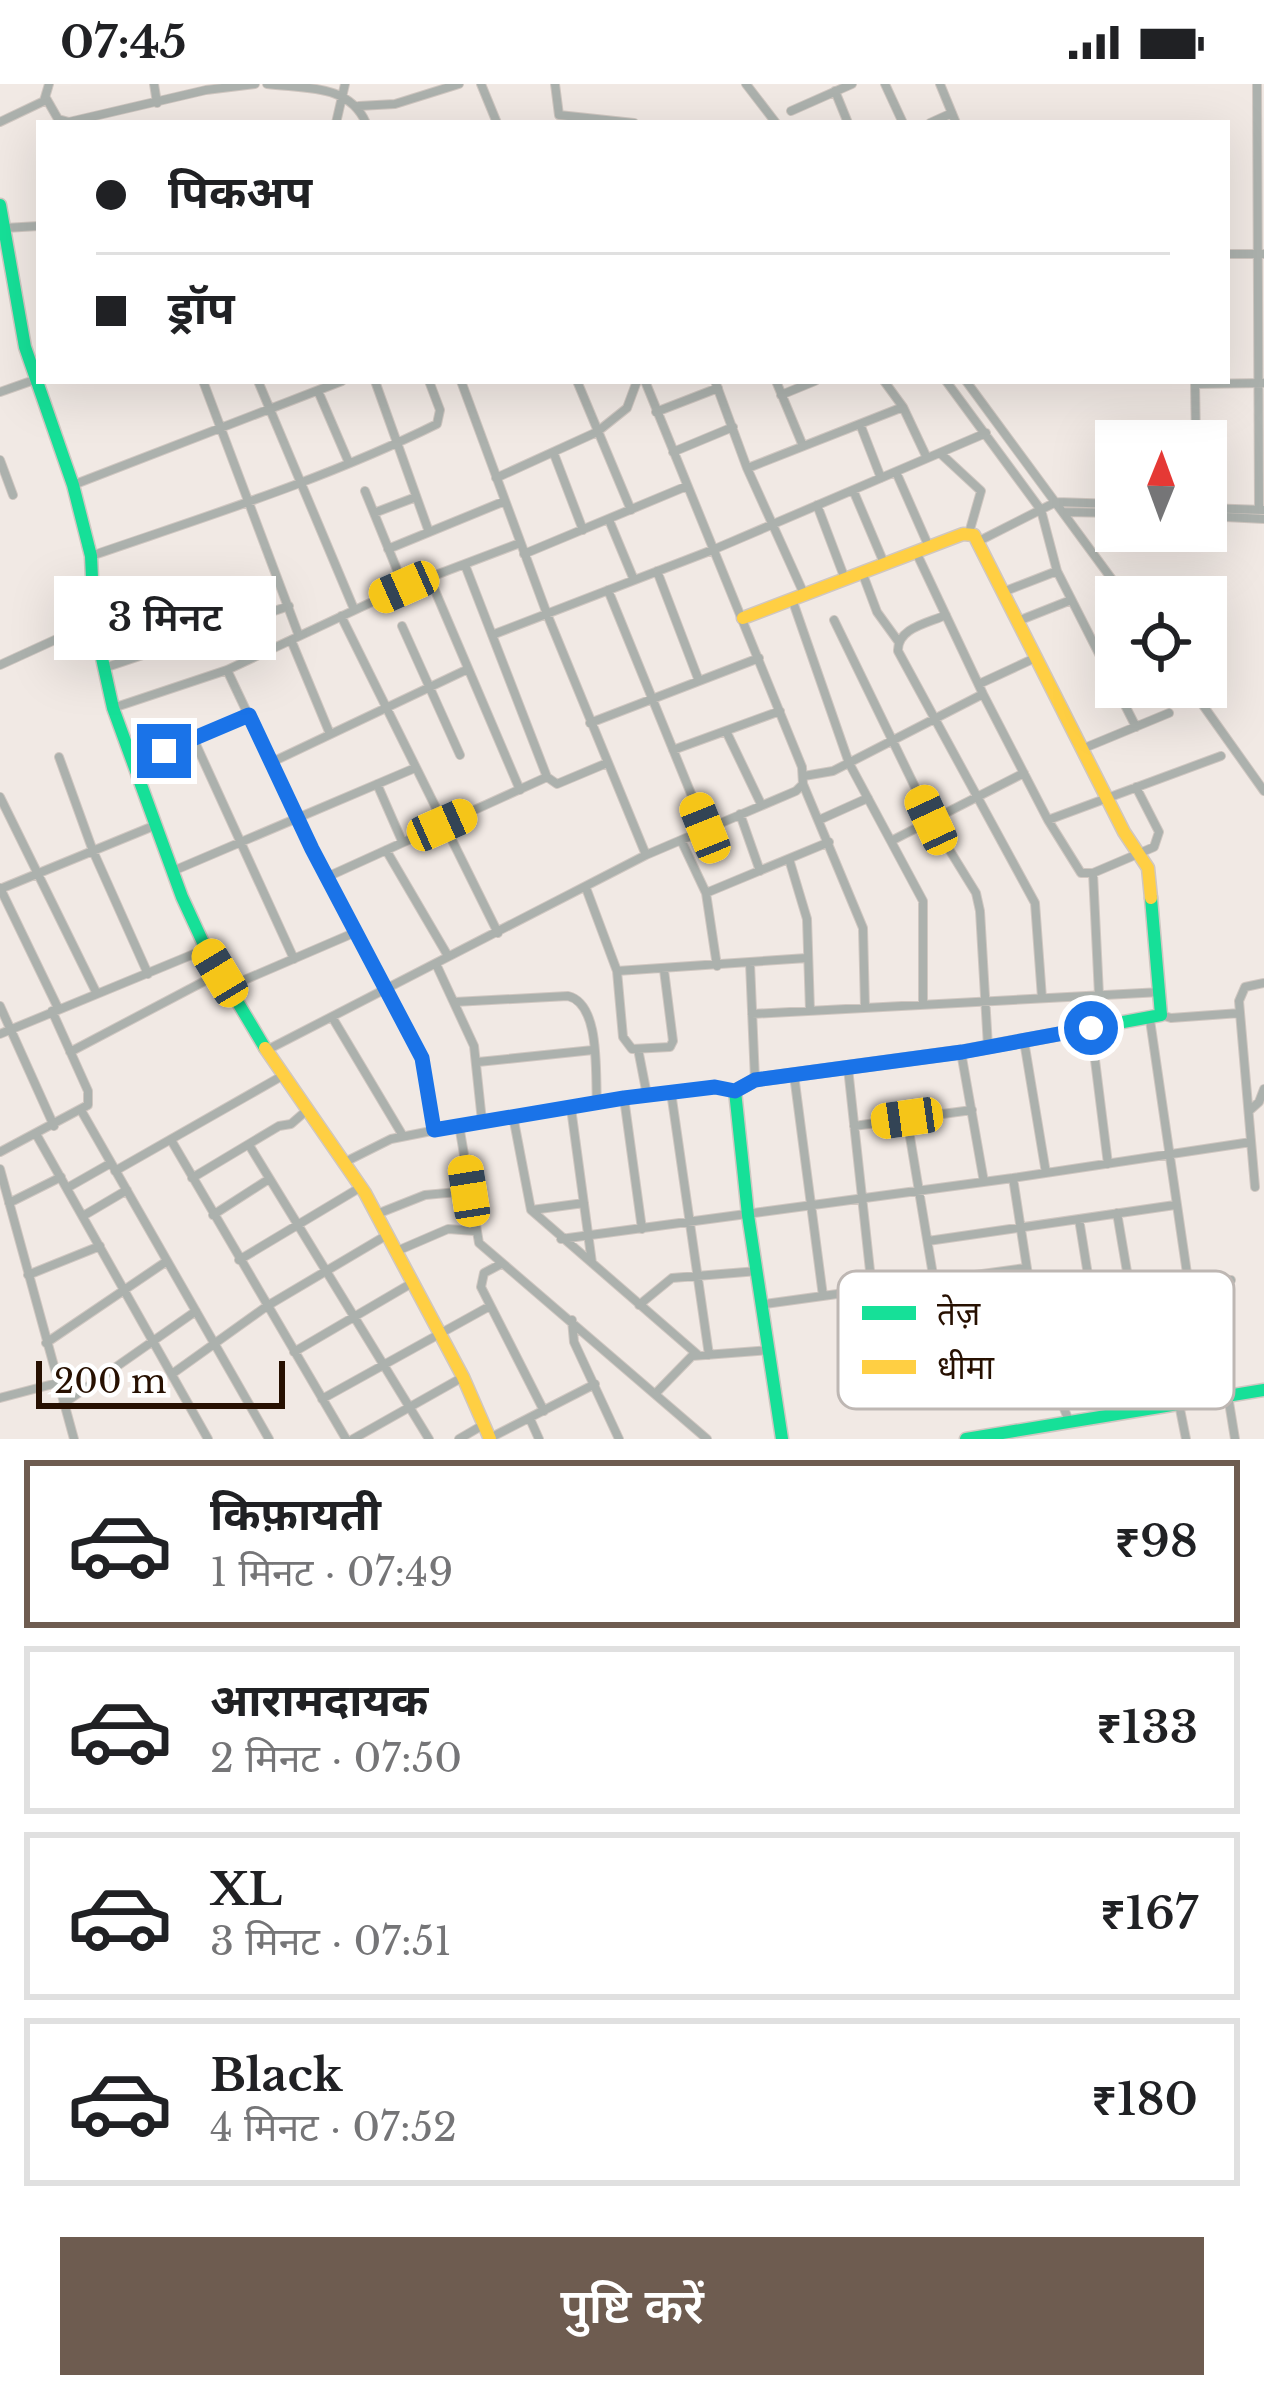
<!DOCTYPE html>
<html lang="hi">
<head>
<meta charset="utf-8">
<style>
  body { margin:0; font-family:"Libre Baskerville","Noto Sans Devanagari",serif; background:#f2f2f2; color:#202124; height:100vh; display:flex; flex-direction:column; font-size:45px; white-space:nowrap }
  * { box-sizing:border-box; margin:0 }
  p { font-size:39px; color:#757577 }
  .icon { flex:none; width:66px; height:66px; fill:none; stroke:currentColor; stroke-width:2; stroke-linecap:round; stroke-linejoin:round }
  .map { position:relative; height:1355px; overflow:hidden }
  .details { display:flex; flex-direction:column; background:#fff; flex:1 }
  .details>* { flex:none }
  .top-card { position:absolute; left:36px; top:36px; width:1194px; height:264px; border-radius:0px; box-shadow:0 12px 48px #0002; display:grid; align-content:center; height:264px; padding:0 60px; background:#fff }
  .needle { width:78px; rotate:1deg }
  .controls { position:absolute; left:1095px; top:336px; display:grid; gap:24px }
  .controls a { display:grid; place-items:center; width:132px; height:132px; border-radius:0px; background:#fff; box-shadow:0 12px 48px #0002; font-size:60px }
  .scale { position:absolute; left:36px; bottom:30px; width:249px; box-sizing:border-box; padding-left:12px; border:6px solid #271001; border-top:0; font-size:33px; line-height:42px; white-space:nowrap; color:#271001; -webkit-text-stroke:9px #fff; paint-order:stroke }
  .end { position:absolute; width:54px; height:54px; margin:-27px; border:15px solid #1a73e8; background:#fff; box-shadow:0 0 0 6px #fff }
  .from { border-radius:50% }
  .bubble { position:absolute; height:84px; border-radius:0px; background:#fff; box-shadow:0 12px 48px #0002; font-size:39px; font-weight:600; line-height:84px; text-align:center }
  .car { position:absolute; width:36px; height:72px; margin:-36px -18px; border-radius:15px; box-shadow:0 0 9px 3px #0007; background:linear-gradient(#f5c518 24%,#345 0 40%,#f5c518 0 76%,#345 0 86%,#f5c518 0) }
  .top-card b { display:flex; align-items:center; gap:42px; height:114px; font-size:45px }
  .top-card b+b { border-top:3px solid #e0e0e0 }
  .top-card i { width:30px; height:30px; background:#202124 }
  ul { padding:21px 0 0; list-style:none }
  li { display:flex; align-items:center; gap:36px; height:168px; margin:0 24px 18px; padding:0 36px; border:6px solid #e0e0e0; border-radius:0px }
  li div { flex:1 }
  li b { display:block; font-size:45px }
  li em { font-style:normal; font-weight:600 }
  li.selected { border-color:#6e5c50 }
  li>.icon { width:108px; height:108px; stroke-width:1.5 }
  .cta { display:flex; gap:24px; margin-top:auto; padding:24px 60px }
  .cta a { flex:1; height:138px; border-radius:0px; background:#6e5c50; color:#fff; font-size:48px; font-weight:600; line-height:138px; text-align:center }
  .status { display:flex; justify-content:space-between; align-items:center; height:84px; padding:0 60px; background:#fff; direction:ltr }
  .status svg { height:33px; fill:currentColor }
  .map>svg:first-child { display:block }
  .lines { fill:none; stroke-linecap:round; stroke-linejoin:round }
  .street-casing { stroke:#d0c7c1; stroke-width:10 }
  .fast-casing { stroke:#d0c7c1; stroke-width:15 }
  .slow-casing { stroke:#d0c7c1; stroke-width:15 }
  .street { stroke:#acb1ad; stroke-width:8 }
  .fast { stroke:#16e098; stroke-width:12 }
  .slow { stroke:#ffcf43; stroke-width:12 }
  .route { stroke:#1a73e8; stroke-width:15 }
  .key { fill:#fff; stroke:#beb7b3; stroke-width:3 }
  .key-label { font-size:33px; fill:#271001 }
</style>
</head>
<body>
<div class="status"><b>07:45</b><svg viewBox="0 0 49 12"><path d="M0 12V9h3v3zM5 12V6h3v6zM10 12V3h3v9zM15 12V0h3v12zM26 1h20v11H26zM47 4h2v5h-2z"/></svg></div>
<div class="map">
<svg width="1264" height="1355" viewBox="0 0 1264 1355">
  <rect width="100%" height="100%" fill="#f1e9e4"/>
  <g class="lines">
    <g class="street-casing">
      <path id="street" d="M 154,0 L 157,19
        M 267,0 C 307,5 349,0 366,39
        M 481,0 L 497,39
        M 555,0 L 559,31 L 634,39
        M 746,0 L 776,39
        M 885,0 L 903,39
        M 940,0 L 956,39
        M 1257,0 L 1259,426
        M 835,7 L 848,39
        M 46,14 L 58,35 L 69,38 L 206,6 L 255,0
        M 359,22 L 395,20 L 459,0
        M 791,27 L 852,0
        M 0,38 L 44,17 L 49,0
        M 336,39 L 345,0
        M 930,39 L 952,29
        M 5,144 L 39,142
        M 1227,170 L 1264,170
        M 203,297 L 299,552
        M 258,297 L 354,525
        M 375,297 L 429,448
        M 461,297 L 547,530 L 646,771
        M 577,297 L 631,426
        M 715,297 L 747,384 L 804,510
        M 776,297 L 803,362
        M 884,297 L 903,323 L 927,374
        M 946,297 L 1041,426 L 1057,487 L 1136,643
        M 966,297 L 1125,513
        M 1195,299 L 1196,357
        M 1195,300 L 1264,299
        M 318,307 L 349,379
        M 0,308 L 37,295
        M 781,311 L 815,297
        M 656,328 L 718,304
        M 860,340 L 881,394
        M 673,368 L 733,343
        M 940,369 L 981,407 L 969,449
        M 554,370 L 583,446
        M 0,376 L 13,411
        M 748,384 L 903,323
        M 896,388 L 929,463
        M 496,394 L 597,348 L 627,324 L 637,297
        M 73,401 L 342,297
        M 853,406 L 884,479
        M 365,407 L 404,503
        M 817,421 L 845,495
        M 1206,424 L 1263,426
        M 1064,428 L 1116,429
        M 374,429 L 416,413
        M 1206,432 L 1264,435
        M 609,436 L 634,496
        M 979,457 L 1056,418 L 1116,420
        M 388,465 L 505,417
        M 916,468 L 983,610 L 1048,736 L 1081,789 L 1093,789 L 1154,763 L 1159,748 L 1136,703
        M 524,470 L 687,402
        M 91,472 C 207,432 326,395 437,340 L 440,326 L 429,297
        M 465,481 L 547,693 L 557,700 L 607,679
        M 657,487 L 699,597
        M 862,488 L 877,528 L 898,557
        M 430,495 L 520,706
        M 608,506 L 705,744
        M 1003,508 L 1057,487
        M 792,515 L 849,679 L 923,817 L 923,921
        M 946,531 C 928,539 897,544 898,567 L 1035,819 L 1042,914
        M 341,532 L 498,849
        M 834,536 L 931,736 L 976,809 L 980,827 L 988,963
        M 1018,537 L 1071,516
        M 402,542 L 460,671
        M 492,551 L 715,465 L 986,349
        M 291,556 L 330,650
        M 0,581 L 94,538
        M 104,584 L 289,522
        M 227,586 L 297,734 L 422,974 L 434,1046
        M 979,600 L 1035,574
        M 1190,603 L 1264,707
        M 113,624 L 227,586 L 404,503 L 520,459
        M 590,639 L 759,574
        M 726,647 L 761,720
        M 193,654 L 294,875
        M 1082,665 L 1169,629
        M 673,666 L 780,627
        M 59,673 L 93,767 L 148,890
        M 134,679 L 249,631
        M 270,679 L 468,585
        M 804,692 L 833,687 L 983,610
        M 377,700 L 402,757
        M 803,700 L 863,844 L 865,924
        M 0,713 L 96,908
        M 740,730 L 760,787
        M 819,736 L 868,714
        M 1048,736 L 1221,672
        M 681,756 L 706,809 L 717,882
        M 891,757 L 1024,689
        M 386,766 L 448,872
        M 789,775 L 807,835 L 810,927
        M 173,787 L 415,684
        M 1093,789 L 1099,911
        M 327,793 L 547,693
        M 0,804 L 58,924
        M 586,804 L 617,887 L 623,953 L 632,965 L 670,963 L 673,957 L 664,886
        M 0,805 L 156,741
        M 706,809 L 829,758
        M 750,879 L 755,996
        M 436,880 L 474,962 L 482,1037
        M 617,887 L 807,874
        M 228,903 L 356,848
        M 454,918 L 568,912 C 601,920 595,990 597,1019
        M 0,922 L 54,1042
        M 752,930 L 1161,908
        M 1161,931 L 1171,934 L 1240,929
        M 332,933 L 403,1052
        M 1150,936 L 1189,1203
        M 1091,944 L 1108,1080
        M 0,950 L 206,865
        M 1024,957 L 1046,1089
        M 638,965 L 647,1011
        M 267,966 L 646,771 L 796,707 L 803,700 L 802,683 L 645,297
        M 70,968 L 220,889
        M 961,968 L 984,1098
        M 478,978 L 593,966
        M 848,984 L 872,1205
        M 794,991 L 823,1212
        M 671,1008 L 709,1271
        M 624,1014 L 642,1145
        M 571,1024 L 592,1179
        M 1250,1026 L 1259,1018 L 1264,1005
        M 82,1028 L 269,1355
        M 513,1032 L 531,1126 L 698,1271
        M 907,1035 L 934,1197
        M 459,1041 L 479,1159 L 707,1355
        M 854,1042 L 972,1026
        M 36,1050 L 208,1355
        M 171,1056 L 346,1355
        M 249,1061 L 429,1355
        M 0,1068 L 88,1021 L 88,1007 L 52,927
        M 343,1079 L 391,1055 L 482,1037 L 704,1004 L 735,1007
        M 0,1085 L 74,1355
        M 115,1087 L 282,992
        M 192,1094 L 279,1042 L 291,1040 L 306,1027
        M 1013,1094 L 1039,1262 L 1069,1337
        M 1255,1103 L 1239,917 L 1245,903 L 1264,899
        M 67,1104 L 111,1079
        M 9,1119 L 61,1093
        M 532,1126 L 584,1119
        M 1117,1129 L 1131,1211
        M 377,1130 L 425,1111 L 469,1107
        M 213,1131 L 269,1095
        M 83,1132 L 127,1106
        M 1079,1135 L 1092,1216
        M 561,1155 L 1013,1094 L 1251,1058
        M 928,1157 L 1175,1121
        M 397,1167 L 448,1145 L 475,1147
        M 239,1176 L 361,1103
        M 501,1180 L 484,1189 L 481,1203 L 544,1327
        M 28,1191 L 100,1162
        M 765,1220 L 1025,1184
        M 639,1221 L 672,1194 L 758,1187
        M 1033,1225 L 1231,1196
        M 572,1236 L 574,1258 L 619,1355
        M 46,1259 L 167,1177
        M 294,1268 L 412,1199
        M 172,1290 L 267,1222 L 387,1151
        M 656,1309 L 692,1272 L 770,1266
        M 1228,1312 L 1235,1355
        M 0,1314 L 57,1299
        M 322,1315 L 490,1222
        M 63,1320 L 196,1227
        M 1179,1320 L 1186,1355
        M 530,1335 L 539,1355
        M 490,1354 L 595,1300
        M 353,1355 L 463,1293
        M 459,1355 L 483,1341"/>
    </g>
    <g class="fast-casing">
      <path id="fast" d="M 0,121 L 25,263 L 73,401 L 91,472 L 94,538 L 113,624 L 182,813 L 206,865 L 265,964
        M 782,1355 L 748,1131 L 735,1007 L 755,996 L 961,968 L 1161,931 L 1151,814
        M 966,1355 L 1264,1306"/>
    </g>
    <g class="slow-casing">
      <path id="slow" d="M 743,534 L 963,450 L 974,451 L 1124,748 L 1148,784 L 1151,814
        M 265,964 L 365,1109 L 463,1293 L 490,1355"/>
    </g>
    <use href="#street" class="street"/>
    <use href="#fast" class="fast"/>
    <use href="#slow" class="slow"/>
  </g>
  <g class="lines">
    <path class="route" d="M 164,667 L 249,631 L 312,765 L 422,974 L 434,1046 L 624,1014 L 715,1003 L 735,1007 L 755,996 L 962,968 L 1091,944"/>
  </g>
  <rect x="838" y="1187" width="396" height="138" rx="18" class="key"/>
  <rect x="862" y="1222" width="54" height="14" fill="#16e098"/>
  <rect x="862" y="1276" width="54" height="14" fill="#ffcf43"/>
  <g class="key-label">
    <text x="937" y="1241">तेज़</text>
    <text x="937" y="1295">धीमा</text>
  </g>
</svg>
<div class="controls">
<a><svg class="needle" viewBox="-14 -14 28 28"><path d="M0-13l5 13h-10z" fill="#e53935"/><path d="M0 13l5-13h-10z" fill="#757577"/></svg></a>
<a><svg class="icon" aria-label="locate" viewBox="0 0 24 24"><circle cx="12" cy="12" r="6"/><path d="M12 2v4M12 18v4M2 12h4M18 12h4"/></svg></a>
</div>
<div class="scale">200 m</div>
<i class="end from" style="left:1091px;top:944px"></i>
<i class="end" style="left:164px;top:667px"></i>
<div class="bubble" style="left:54px;top:492px;width:222px">3 मिनट</div>
<i class="car" style="left:404px;top:503px;rotate:246deg"></i>
<i class="car" style="left:931px;top:736px;rotate:335deg"></i>
<i class="car" style="left:442px;top:741px;rotate:66deg"></i>
<i class="car" style="left:705px;top:744px;rotate:338deg"></i>
<i class="car" style="left:220px;top:889px;rotate:329deg"></i>
<i class="car" style="left:907px;top:1034px;rotate:262deg"></i>
<i class="car" style="left:469px;top:1107px;rotate:351deg"></i>
<div class="top-card">
<b><i class="from"></i>पिकअप</b>
<b><i></i>ड्रॉप</b>
</div>
</div>
<section class="details">
<ul>
<li class="selected"><svg class="icon" aria-label="car" viewBox="0 0 24 24"><path d="M5 17H2v-5l4-1 3-4h7l3 4 3 1v5h-3M9 17h6M6 11h13"/><circle cx="7" cy="17" r="2"/><circle cx="17" cy="17" r="2"/></svg><div><b>किफ़ायती</b><p>1 मिनट · 07:49</p></div><em>₹98</em></li>
<li><svg class="icon" aria-label="car" viewBox="0 0 24 24"><path d="M5 17H2v-5l4-1 3-4h7l3 4 3 1v5h-3M9 17h6M6 11h13"/><circle cx="7" cy="17" r="2"/><circle cx="17" cy="17" r="2"/></svg><div><b>आरामदायक</b><p>2 मिनट · 07:50</p></div><em>₹133</em></li>
<li><svg class="icon" aria-label="car" viewBox="0 0 24 24"><path d="M5 17H2v-5l4-1 3-4h7l3 4 3 1v5h-3M9 17h6M6 11h13"/><circle cx="7" cy="17" r="2"/><circle cx="17" cy="17" r="2"/></svg><div><b>XL</b><p>3 मिनट · 07:51</p></div><em>₹167</em></li>
<li><svg class="icon" aria-label="car" viewBox="0 0 24 24"><path d="M5 17H2v-5l4-1 3-4h7l3 4 3 1v5h-3M9 17h6M6 11h13"/><circle cx="7" cy="17" r="2"/><circle cx="17" cy="17" r="2"/></svg><div><b>Black</b><p>4 मिनट · 07:52</p></div><em>₹180</em></li>
</ul>
<div class="cta"><a>पुष्टि करें</a></div>
</section>
</body>
</html>
